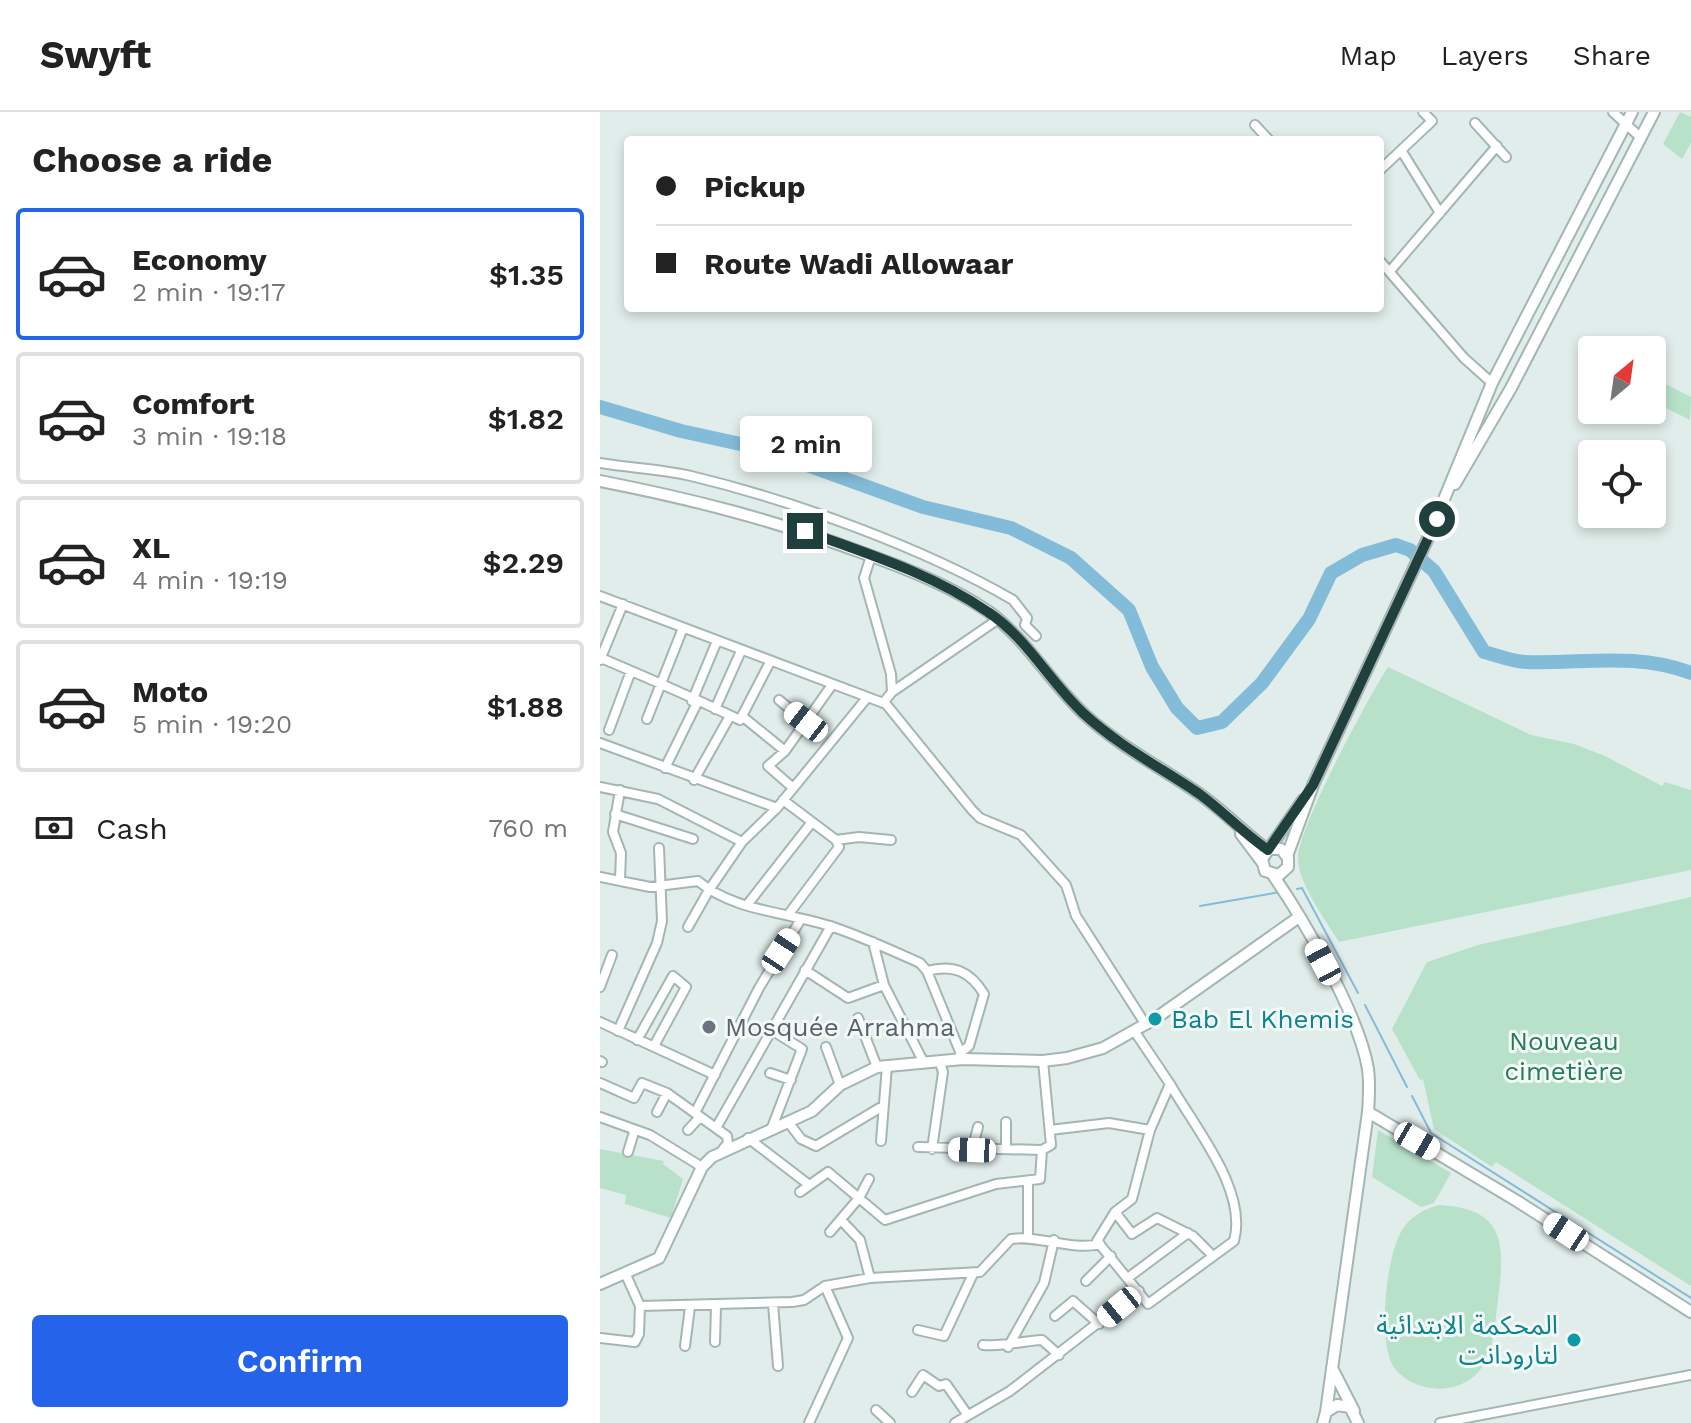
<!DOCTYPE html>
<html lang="en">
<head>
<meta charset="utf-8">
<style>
  body { margin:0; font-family:"Work Sans","Noto Sans Arabic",sans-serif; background:#f6f6f6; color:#222; height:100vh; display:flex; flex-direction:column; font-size:30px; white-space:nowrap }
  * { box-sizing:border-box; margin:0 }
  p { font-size:26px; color:#767676 }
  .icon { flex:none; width:44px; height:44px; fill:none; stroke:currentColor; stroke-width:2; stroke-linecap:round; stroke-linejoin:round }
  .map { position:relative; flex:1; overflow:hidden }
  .panel { display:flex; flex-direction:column; background:#fff; width:600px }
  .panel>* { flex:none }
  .top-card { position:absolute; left:24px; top:24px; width:760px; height:176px; border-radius:8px; box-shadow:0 4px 12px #0003; display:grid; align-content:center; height:176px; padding:0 32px; background:#fff }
  .needle { width:52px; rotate:29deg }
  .buttons { position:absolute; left:978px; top:224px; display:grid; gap:16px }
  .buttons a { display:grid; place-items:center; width:88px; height:88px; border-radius:8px; background:#fff; box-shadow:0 4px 12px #0003; font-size:40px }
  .end { position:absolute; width:36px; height:36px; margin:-18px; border:10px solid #1f403d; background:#fff; box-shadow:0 0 0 4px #fff }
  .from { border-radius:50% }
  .bubble { position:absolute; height:56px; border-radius:8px; background:#fff; box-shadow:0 4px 12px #0003; font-size:26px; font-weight:600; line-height:56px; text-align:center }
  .car { position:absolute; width:24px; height:48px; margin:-24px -12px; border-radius:10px; box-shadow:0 0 6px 2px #0007; background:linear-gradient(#fff 24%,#345 0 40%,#fff 0 76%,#345 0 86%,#fff 0) }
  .top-card b { display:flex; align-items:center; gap:28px; height:76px; font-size:30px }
  .top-card b+b { border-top:2px solid #e0e0e0 }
  .top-card i { width:20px; height:20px; background:#222 }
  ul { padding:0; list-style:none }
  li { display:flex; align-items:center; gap:24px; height:132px; margin:0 16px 12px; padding:0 16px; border:4px solid #e0e0e0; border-radius:8px }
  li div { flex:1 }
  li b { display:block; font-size:30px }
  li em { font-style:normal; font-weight:600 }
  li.selected { border-color:#2563eb }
  li>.icon { width:72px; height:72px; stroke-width:1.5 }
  h2 { padding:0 32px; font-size:36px; line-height:96px }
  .pay { display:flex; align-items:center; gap:20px; height:88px; padding:0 32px; font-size:30px }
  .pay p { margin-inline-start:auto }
  .action { display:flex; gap:16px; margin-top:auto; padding:16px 32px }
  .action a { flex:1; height:92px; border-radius:8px; background:#2563eb; color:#fff; font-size:32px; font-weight:600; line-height:92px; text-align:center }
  header { display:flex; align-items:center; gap:48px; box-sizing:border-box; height:112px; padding:0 40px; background:#fff; border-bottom:2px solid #e0e0e0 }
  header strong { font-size:38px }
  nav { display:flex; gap:44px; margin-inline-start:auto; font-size:28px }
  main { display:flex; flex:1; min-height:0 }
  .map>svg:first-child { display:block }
  .green { fill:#b8e1ca }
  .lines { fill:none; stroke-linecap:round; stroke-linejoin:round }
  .stream { stroke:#83bcd9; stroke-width:2 }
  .river { stroke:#83bcd9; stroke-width:14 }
  .minor-casing { stroke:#a3b6b3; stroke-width:12 }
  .tertiary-casing { stroke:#a3b6b3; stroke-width:14 }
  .minor { stroke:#fff; stroke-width:8 }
  .tertiary { stroke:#fff; stroke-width:10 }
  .route { stroke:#1f403d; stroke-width:10 }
  .culture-dot { fill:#0f9aa8; stroke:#f2f9f7; stroke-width:3 }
  .worship-dot { fill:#6b7280; stroke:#f2f9f7; stroke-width:3 }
  .labels { text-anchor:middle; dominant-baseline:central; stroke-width:6; stroke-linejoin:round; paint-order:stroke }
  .culture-label { font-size:26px; fill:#0d838f; stroke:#f2f9f7; text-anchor:start }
  .worship-label { font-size:26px; fill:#5b616d; stroke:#f2f9f7; text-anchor:start }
  .park-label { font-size:26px; fill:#257c56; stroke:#f2f9f7 }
</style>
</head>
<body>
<header>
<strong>Swyft</strong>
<nav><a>Map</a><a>Layers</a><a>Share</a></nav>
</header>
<main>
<section class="panel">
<h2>Choose a ride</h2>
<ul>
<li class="selected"><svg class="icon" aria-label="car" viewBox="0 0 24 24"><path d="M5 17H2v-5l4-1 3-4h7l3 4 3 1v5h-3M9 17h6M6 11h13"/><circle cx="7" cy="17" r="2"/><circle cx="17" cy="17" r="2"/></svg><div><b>Economy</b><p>2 min · 19:17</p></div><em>$1.35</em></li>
<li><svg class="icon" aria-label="car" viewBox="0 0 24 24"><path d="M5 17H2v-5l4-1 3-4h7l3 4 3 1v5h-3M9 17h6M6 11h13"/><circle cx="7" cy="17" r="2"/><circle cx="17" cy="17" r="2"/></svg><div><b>Comfort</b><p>3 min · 19:18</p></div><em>$1.82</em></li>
<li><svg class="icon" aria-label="car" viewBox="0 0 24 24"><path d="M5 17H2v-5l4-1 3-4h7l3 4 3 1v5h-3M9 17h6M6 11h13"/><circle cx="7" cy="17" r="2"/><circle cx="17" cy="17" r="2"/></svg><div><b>XL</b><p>4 min · 19:19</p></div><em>$2.29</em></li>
<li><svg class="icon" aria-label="car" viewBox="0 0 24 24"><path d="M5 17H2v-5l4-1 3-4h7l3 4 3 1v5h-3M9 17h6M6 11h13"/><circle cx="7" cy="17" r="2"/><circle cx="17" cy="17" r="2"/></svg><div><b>Moto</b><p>5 min · 19:20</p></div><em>$1.88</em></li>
</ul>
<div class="pay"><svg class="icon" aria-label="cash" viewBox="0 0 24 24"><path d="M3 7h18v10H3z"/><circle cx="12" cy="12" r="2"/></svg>Cash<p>760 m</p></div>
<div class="action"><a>Confirm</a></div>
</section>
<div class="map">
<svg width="1091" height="1311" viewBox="0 0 1091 1311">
  <rect width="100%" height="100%" fill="#e1edea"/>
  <path class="green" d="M 1080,0 L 1091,5 L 1091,31 L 1082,47 L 1063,32 Z
    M 1052,265 L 1091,285 L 1090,308 L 1052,289 Z
    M 788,555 L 931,623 L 974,632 L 1005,644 L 1062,674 L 1065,670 L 1091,678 L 1091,758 L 739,830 C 726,809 698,771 698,746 C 697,718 769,584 788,555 Z
    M 1091,785 L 1091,1174 L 896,1050 L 892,1055 L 834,1017 L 823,967 L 820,968 L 792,917 L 827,850 L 878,833 Z
    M 778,1018 L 851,1061 L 834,1091 L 821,1095 L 772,1065 Z
    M 0,1037 L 64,1049 L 63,1052 L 83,1067 L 71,1106 L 25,1092 L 26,1083 L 0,1076 Z
    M 839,1093 C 906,1096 905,1133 898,1187 C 895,1208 895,1233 884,1252 C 866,1284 818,1284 795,1257 C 776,1233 786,1139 804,1115 C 813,1103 825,1097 839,1093 Z"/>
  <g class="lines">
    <path class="stream" d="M 697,777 L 702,776 L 758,881
      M 600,794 L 680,780
      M 765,893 L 807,975
      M 812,984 L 831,1021 L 1091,1186"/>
    <path class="river" d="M 0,295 L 81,319 L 163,337 L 323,395 L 411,416 L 471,446 L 529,498 L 552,555 L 577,596 L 597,616 L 622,610 L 662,571 L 709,507 L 731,461 L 762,443 L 796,433 L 810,438 L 834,459 L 884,540 C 897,543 912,550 926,550 C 981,552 1036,540 1091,561"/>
    <g class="minor-casing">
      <path id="minor" d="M 1013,0 L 1040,25
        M 875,11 L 906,45
        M 655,13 L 669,28
        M 801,38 L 840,101
        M 780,58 L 832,9 L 823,0
        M 780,149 L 864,246 L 892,271
        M 790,159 L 897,34
        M 0,351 C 30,356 61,357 91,364 C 192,388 324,436 413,488 L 427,506 L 425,513 L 436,524
        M 271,444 L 264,466 L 291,562 L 292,580 L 283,591
        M 0,484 L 286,592 L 372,698 L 380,706 L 421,723 L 466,773 L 476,804 L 546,913
        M 1,546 C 48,566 94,586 140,608 L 142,604 L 185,639
        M 0,548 L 23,492
        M 292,580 L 397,508
        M 179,588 L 206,610
        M 92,589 L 117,529
        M 115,597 L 141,539
        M 142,604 L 170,550
        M 47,607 L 83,516
        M 9,618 L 31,559
        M 0,631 L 177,696
        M 65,656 L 98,589
        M 94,668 L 130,604
        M 0,675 L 58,687 L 142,730
        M 192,675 L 168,654 L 185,639 L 232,573
        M 20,678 L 13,720 L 21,741 L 20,768
        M 183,688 L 236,728 L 239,735 L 188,803
        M 15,702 L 93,727
        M 236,728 L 259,725 L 291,728
        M 0,765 L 50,775 L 98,769 C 135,800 189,800 233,815 C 263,825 291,838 320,851 L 327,859 L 363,947
        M 147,793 L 212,710
        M 88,815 L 109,778 L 142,730 L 177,696 L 266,587
        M 273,830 L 284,873 L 324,951
        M 205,858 L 248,886 L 284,873
        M 327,859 C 353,852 370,859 384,882 L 369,934 L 360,941
        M 0,875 L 12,843
        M 258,906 L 277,955
        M 0,910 L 115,963
        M 170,917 L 202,937 L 171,1018
        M 18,919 L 57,831 L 62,809 L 59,736
        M 535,920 L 570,972 L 550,1018 L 532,1087 L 515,1100 L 497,1129 L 548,1192 L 634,1129 C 648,1078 595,1016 570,972
        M 37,928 L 73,864 L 86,875 L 54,934
        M 226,935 L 240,973
        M 0,949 L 2,950
        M 170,961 L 191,968
        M 0,971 L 34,986 L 42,971 L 67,981 L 127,1024 L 128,1031 L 123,1037
        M 57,1000 L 67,981
        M 95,1001 L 159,876 L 201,807
        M 0,1005 L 50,1023 L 102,1055
        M 189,1011 L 201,1027 L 216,1034 L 283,994
        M 116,1016 L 231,814
        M 88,1018 L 100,1005
        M 450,1018 L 509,1011 L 550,1018
        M 148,1026 L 208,1072
        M 281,1029 L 287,954
        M 318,1035 L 442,1038 L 451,1033 L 443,949
        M 332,1037 L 343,960 L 340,951
        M 406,1037 L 406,1010
        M 372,1038 L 378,1015
        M 28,1040 L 34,1020
        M 200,1080 L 228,1060 L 285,1108 L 396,1072 L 440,1067 L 442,1038
        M 515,1100 L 532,1122 L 557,1106 L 593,1124 L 613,1144
        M 241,1108 L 260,1128 L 270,1166
        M 230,1120 L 259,1086 L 269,1067
        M 428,1124 L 428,1069
        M 26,1163 L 40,1194 L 192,1190 L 204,1188 L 225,1174 L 270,1166 L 380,1160 L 411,1127 C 441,1123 471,1139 500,1132
        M 529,1165 L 588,1121
        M 486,1169 L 511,1144
        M 173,1192 L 178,1254
        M 455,1204 L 473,1189 L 499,1212
        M 318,1218 L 344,1224 L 373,1162
        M 0,1226 L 35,1230 L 39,1222 L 40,1194
        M 115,1230 L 116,1194
        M 383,1233 C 405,1235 420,1229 442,1228 L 459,1243
        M 85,1234 L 90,1195
        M 408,1235 L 444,1171 L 454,1128
        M 312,1280 L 323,1263 L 339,1274 L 346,1272 L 367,1302
        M 276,1298 L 290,1311
        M 209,1311 L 248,1226 L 225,1174
        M 355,1311 L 410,1279 L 539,1179
        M 840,1311 L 1091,1263"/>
    </g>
    <g class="tertiary-casing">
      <path id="tertiary" d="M 0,369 C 92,387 174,408 263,441 C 305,456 351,474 389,500 C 426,527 450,570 484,602 C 519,634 559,654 598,681 C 623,698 644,721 668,738
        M 855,372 L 911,276 L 1054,0
        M 641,722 L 662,750
        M 672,737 L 681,737 L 688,746 L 688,755 L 679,763 L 665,759 L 662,747 L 703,688
        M 687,744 L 713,673 L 828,426 L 892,271 L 1032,0
        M 673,763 C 704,808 759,903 768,957 C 770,971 769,986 768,1000 L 726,1300
        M 556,906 L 699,805
        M 768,1000 L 917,1089 L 1091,1200
        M 0,1172 L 59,1146 L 102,1055 L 112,1045 L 212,999 L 240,973 L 277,955 L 363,947 L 443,949 L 467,946 L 503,936 L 553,908
        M 732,1256 L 754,1299
        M 723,1311 L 726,1300 L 737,1293 L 750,1295 L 758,1311"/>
    </g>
    <use href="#minor" class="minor"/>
    <use href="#tertiary" class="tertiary"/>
  </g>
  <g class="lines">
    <path class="route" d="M 205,419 C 266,441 333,462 388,500 C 426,525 450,570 483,601 C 519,634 558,654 598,681 C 622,698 643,721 668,738 L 713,673 L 837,407"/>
  </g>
  <g class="culture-dot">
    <circle cx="555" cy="907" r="8"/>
    <circle cx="974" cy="1228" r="8"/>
  </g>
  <circle class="worship-dot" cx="109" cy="915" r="8"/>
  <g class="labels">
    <g class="culture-label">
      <text x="571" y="907">Bab El Khemis</text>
      <text x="958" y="1213" text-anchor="end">المحكمة الابتدائية<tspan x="958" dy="30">لتارودانت</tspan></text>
    </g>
    <g class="worship-label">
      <text x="125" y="915">Mosquée Arrahma</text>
    </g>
    <g class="park-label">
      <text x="964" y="929">Nouveau<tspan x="964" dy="30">cimetière</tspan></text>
    </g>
  </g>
</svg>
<div class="buttons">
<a><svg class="needle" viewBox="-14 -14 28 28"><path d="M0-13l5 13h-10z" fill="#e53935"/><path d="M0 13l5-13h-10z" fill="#767676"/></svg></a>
<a><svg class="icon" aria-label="locate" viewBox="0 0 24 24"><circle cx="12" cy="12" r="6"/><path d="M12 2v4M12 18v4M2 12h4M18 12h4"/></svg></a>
</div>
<i class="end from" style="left:837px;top:407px"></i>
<i class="end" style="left:205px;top:419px"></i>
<div class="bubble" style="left:140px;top:304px;width:132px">2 min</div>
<i class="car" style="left:206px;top:610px;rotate:308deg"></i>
<i class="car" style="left:181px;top:839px;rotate:33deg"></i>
<i class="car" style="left:723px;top:850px;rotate:332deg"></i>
<i class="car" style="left:817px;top:1029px;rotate:120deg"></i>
<i class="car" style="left:372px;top:1038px;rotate:272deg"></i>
<i class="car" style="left:966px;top:1120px;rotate:303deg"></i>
<i class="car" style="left:519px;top:1195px;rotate:231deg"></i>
<div class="top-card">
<b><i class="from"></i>Pickup</b>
<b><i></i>Route Wadi Allowaar</b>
</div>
</div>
</main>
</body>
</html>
